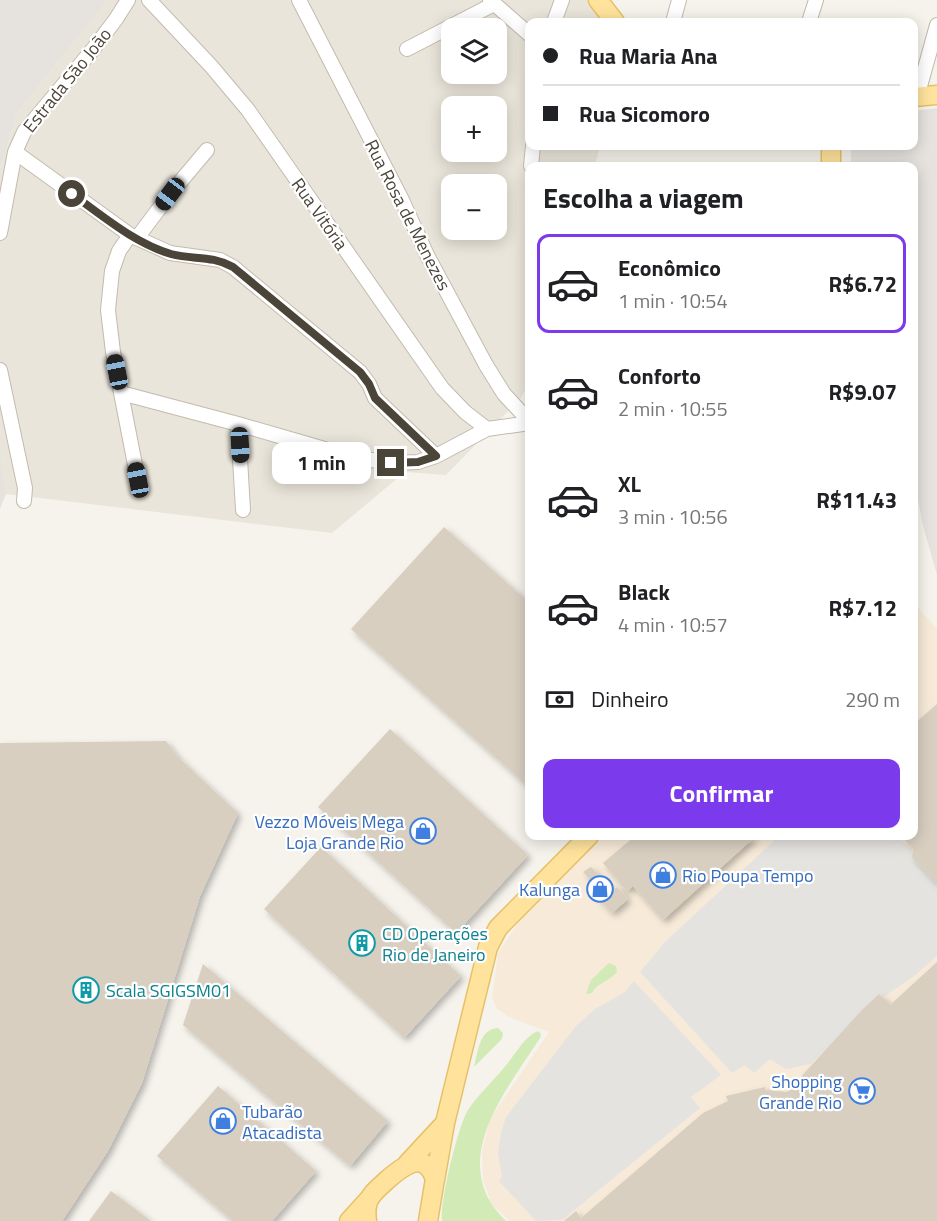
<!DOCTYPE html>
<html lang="pt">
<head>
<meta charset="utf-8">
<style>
  body { margin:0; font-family:"Titillium Web",sans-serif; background:#f2f2f2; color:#202124; height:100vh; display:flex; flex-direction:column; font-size:22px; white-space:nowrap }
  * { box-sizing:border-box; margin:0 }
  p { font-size:20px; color:#757577 }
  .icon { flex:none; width:33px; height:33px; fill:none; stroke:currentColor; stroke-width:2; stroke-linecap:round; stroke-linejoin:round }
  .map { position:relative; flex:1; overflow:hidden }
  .side { position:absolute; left:525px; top:162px; width:393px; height:678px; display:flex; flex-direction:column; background:#fff; border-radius:12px; box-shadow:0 3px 15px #0003 }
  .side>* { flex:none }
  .hud { position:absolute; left:525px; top:18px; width:393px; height:132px; border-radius:12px; box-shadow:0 3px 15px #0003; display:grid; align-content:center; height:132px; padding:0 18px; background:#fff }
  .controls { position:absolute; left:441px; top:18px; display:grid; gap:12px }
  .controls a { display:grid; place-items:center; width:66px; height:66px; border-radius:12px; background:#fff; box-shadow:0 3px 15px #0003; font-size:30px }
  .end { position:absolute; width:27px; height:27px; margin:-14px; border:8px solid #4b4439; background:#fff; box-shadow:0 0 0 3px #fff }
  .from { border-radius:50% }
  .bubble { position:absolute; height:42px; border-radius:12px; background:#fff; box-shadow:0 3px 15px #0003; font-size:20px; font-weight:700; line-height:42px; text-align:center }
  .car { position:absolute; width:18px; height:36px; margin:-18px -9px; border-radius:8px; box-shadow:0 0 4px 2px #0007; background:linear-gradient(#222 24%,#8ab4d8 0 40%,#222 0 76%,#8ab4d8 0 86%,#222 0) }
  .hud b { display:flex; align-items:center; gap:21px; height:57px; font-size:22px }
  .hud b+b { border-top:2px solid #e0e0e0 }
  .hud i { width:15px; height:15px; background:#202124 }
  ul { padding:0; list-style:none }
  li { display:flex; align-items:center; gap:18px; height:99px; margin:0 12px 9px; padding:0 6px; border:3px solid transparent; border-radius:12px }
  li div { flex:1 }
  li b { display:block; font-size:22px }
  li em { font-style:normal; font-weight:700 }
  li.active { border-color:#7c3aed }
  li>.icon { width:54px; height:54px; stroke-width:1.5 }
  h2 { padding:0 18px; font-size:27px; line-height:72px }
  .pay { display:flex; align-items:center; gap:15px; height:66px; padding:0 18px; font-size:22px }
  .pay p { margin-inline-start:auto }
  .primary-button { display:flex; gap:12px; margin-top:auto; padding:12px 18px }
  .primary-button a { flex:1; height:69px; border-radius:12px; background:#7c3aed; color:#fff; font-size:24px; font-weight:700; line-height:69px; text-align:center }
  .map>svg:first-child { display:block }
  .residential { fill:#eae5da; fill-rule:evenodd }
  .commercial { fill:#f7ead8 }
  .industrial { fill:#e6e2dd }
  .green { fill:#d2eab5 }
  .parking { fill:#e5e3e0 }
  .building { fill:#d8cfc1; filter:url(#shadow) }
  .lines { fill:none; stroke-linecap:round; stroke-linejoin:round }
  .minor-casing { stroke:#c2bbae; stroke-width:16 }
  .major-casing { stroke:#e6c16a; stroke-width:21 }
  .minor { stroke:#fff; stroke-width:14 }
  .major { stroke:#ffe39c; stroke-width:18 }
  .route { stroke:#4b4439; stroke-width:8 }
  .labels { text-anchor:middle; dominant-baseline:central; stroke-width:4.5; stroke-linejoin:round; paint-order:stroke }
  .street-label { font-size:18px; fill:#4b4439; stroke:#fff }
  .shop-label { font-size:18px; fill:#366cbe; stroke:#fff; text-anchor:end }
  .culture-label { font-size:18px; fill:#0d838f; stroke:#fff; text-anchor:start }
</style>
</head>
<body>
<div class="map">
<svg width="937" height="1221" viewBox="0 0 937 1221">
  <defs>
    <filter id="shadow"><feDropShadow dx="3.5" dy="3.5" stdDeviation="3" flood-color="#0004"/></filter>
  </defs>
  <rect width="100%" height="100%" fill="#f6f3ec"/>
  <path class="residential" d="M 108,0 L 598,0 L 615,22 L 530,22 L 530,146 L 600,146 L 595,166 L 530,166 L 530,382 L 520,399 L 446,475 L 405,472 L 332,533 L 6,494 L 0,449 L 0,169 L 17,113 ZM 452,28 L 496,28 L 496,74 L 452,74 ZM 452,106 L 496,106 L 496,152 L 452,152 ZM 452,184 L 496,184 L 496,230 L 452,230 Z"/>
  <path class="commercial" d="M 914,603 L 937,629 L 937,1221 L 510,1221 L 492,1205 L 483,1180 L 482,1151 L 490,1119 L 549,1032 L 509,1017 L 497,1009 L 492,998 L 498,953 L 510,935 L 523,916 L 601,836 L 914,836 Z"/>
  <path class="industrial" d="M 0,0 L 108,0 L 17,113 L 0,169 Z
    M 937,108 L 937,575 L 922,522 L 914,475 L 914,166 L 851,166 L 851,146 L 914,146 L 914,111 Z
    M 0,449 L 6,494 L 0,509 Z"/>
  <path class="green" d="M 609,963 L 616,966 L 617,972 C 609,982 597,982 592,993 L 586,994 L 591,980 Z
    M 498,1028 L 503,1033 L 502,1039 L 474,1067 C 478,1052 479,1029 498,1028 Z
    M 538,1031 L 541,1034 L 540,1038 C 506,1091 445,1163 506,1221 L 442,1221 C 440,1201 458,1126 468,1110 C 479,1093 495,1080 507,1064 C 516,1053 525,1036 538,1031 Z"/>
  <path class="parking" d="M 779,836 L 898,836 L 937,880 L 937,956 L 913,977 L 867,1008 L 811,1064 L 786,1069 L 770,1059 L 754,1073 L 745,1065 L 732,1073 L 640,972 L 666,941 Z
    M 634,981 L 721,1075 L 691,1097 L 700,1108 L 562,1220 L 536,1221 L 499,1181 L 502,1177 L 498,1153 L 501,1133 L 506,1117 L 576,1026 L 595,1009 L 625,992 Z"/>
  <path class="building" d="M 444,527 L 530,603 L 530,788 L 351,629 Z
    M 937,704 L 937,884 L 912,857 L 913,849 L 901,836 L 914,836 L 914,724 Z
    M 390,729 L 528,855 L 456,933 L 318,807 Z
    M 166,741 L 178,757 L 238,813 L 200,896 L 142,1083 L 108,1151 L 62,1221 L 0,1221 L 0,743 Z
    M 635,836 L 756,836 L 663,920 L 633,886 L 627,891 L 603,863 Z
    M 321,847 L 461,976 L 404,1038 L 264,909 Z
    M 591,867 L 613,890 L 617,887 L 628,899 L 612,913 L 588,887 L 593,883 L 583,872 Z
    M 937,962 L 937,1221 L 564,1221 L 576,1211 L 581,1218 L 703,1113 L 728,1101 L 726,1096 L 765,1087 L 765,1090 L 787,1092 L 862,1010 L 879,994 L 890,1005 Z
    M 203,964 L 388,1121 L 350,1166 L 183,1025 Z
    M 218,1086 L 316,1171 L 272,1221 L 233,1221 L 157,1156 Z
    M 111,1191 L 151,1221 L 89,1221 Z"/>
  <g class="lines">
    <g class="minor-casing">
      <path id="minor" d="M 149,0 L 211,66 L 248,110 L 442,388 L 465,412 L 487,429
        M 299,0 L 402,200 L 427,255 L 486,365 L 504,394 L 530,422
        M 490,0 L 530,35
        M 554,22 L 562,0
        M 673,22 L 679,0
        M 809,22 L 816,0
        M 407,49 L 494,4
        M 917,97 L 937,25
        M 15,152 L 130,235 L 170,253 L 220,260 L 233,267 L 360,372 L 369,384 L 375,398 L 436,456
        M 531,166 L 533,146
        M 0,233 L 15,152 L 24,132 L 94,48 L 116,19 L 128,0
        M 130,235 L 119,251 L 112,271 L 108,310 L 113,352 L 138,480
        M 137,238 L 170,194 L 207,150
        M 0,370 L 25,488 L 24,501
        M 121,393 L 238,424 L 352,457 L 391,463 L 418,462 L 436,456 L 487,429 L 530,423
        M 238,424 L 243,510"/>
    </g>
    <g class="major-casing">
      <path id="major" d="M 598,0 L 615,22
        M 914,97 L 937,95
        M 831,166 L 831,146
        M 407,1164 L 445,1123
        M 435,1180 L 445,1123 L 488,947 L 498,928 L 589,836
        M 349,1221 L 369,1199
        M 367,1221 C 366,1214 366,1208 368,1202 C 371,1193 380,1187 387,1180 C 402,1167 424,1148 435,1179 L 428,1221"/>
    </g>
    <use href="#minor" class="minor"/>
    <use href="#major" class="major"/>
  </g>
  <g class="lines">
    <path class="route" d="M 72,194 C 103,216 134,243 171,254 C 194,260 211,255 233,267 L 360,372 L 369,384 L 375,398 L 436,456 L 418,462 L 391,463"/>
  </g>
  <defs>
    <g id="shop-ring" transform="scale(1.35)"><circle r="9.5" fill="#fff" stroke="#3f7fe0" stroke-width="1.5"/><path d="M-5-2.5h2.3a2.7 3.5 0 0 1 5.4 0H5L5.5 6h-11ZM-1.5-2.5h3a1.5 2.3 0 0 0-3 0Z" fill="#3f7fe0"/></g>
    <g id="building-ring" transform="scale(1.35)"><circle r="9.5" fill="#fff" stroke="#0f9aa8" stroke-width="1.5"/><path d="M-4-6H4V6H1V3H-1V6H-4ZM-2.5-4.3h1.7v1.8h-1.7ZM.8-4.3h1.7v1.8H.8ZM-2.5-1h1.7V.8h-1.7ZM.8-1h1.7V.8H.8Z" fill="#0f9aa8"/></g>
    <g id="supermarket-ring" transform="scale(1.35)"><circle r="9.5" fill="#fff" stroke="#3f7fe0" stroke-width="1.5"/><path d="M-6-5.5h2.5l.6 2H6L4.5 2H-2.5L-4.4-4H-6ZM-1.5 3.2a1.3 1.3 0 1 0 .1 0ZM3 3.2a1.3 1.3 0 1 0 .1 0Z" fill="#3f7fe0"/></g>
  </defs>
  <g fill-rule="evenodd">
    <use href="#shop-ring" x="423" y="831"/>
    <use href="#shop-ring" x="663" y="875"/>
    <use href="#shop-ring" x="600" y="889"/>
    <use href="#building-ring" x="362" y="943"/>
    <use href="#building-ring" x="86" y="990"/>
    <use href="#supermarket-ring" x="862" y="1091"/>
    <use href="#shop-ring" x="223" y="1121"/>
  </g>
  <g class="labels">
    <g class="street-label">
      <text transform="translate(67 80) rotate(-51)">Estrada São João</text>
      <text transform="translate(320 214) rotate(55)">Rua Vitória</text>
      <text transform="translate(408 215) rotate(63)">Rua Rosa de Menezes</text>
    </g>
    <g class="shop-label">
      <text x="404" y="821">Vezzo Móveis Mega<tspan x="404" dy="21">Loja Grande Rio</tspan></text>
      <text x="682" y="875" text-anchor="start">Rio Poupa Tempo</text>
      <text x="580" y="889">Kalunga</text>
      <text x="842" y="1081">Shopping<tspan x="842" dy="21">Grande Rio</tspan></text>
      <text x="242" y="1111" text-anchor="start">Tubarão<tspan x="242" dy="21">Atacadista</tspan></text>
    </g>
    <g class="culture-label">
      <text x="382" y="933">CD Operações<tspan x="382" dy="21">Rio de Janeiro</tspan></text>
      <text x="106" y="990">Scala SGIGSM01</text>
    </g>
  </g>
</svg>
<div class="controls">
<a><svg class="icon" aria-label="layers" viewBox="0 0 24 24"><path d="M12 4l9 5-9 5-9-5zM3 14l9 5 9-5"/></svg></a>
<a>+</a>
<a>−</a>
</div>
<i class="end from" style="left:72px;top:194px"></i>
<i class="end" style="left:391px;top:463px"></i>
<div class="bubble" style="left:272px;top:442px;width:99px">1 min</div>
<i class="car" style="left:170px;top:194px;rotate:217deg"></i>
<i class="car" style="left:117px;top:372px;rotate:349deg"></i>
<i class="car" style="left:240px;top:445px;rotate:177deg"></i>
<i class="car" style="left:138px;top:480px;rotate:349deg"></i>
<div class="hud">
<b><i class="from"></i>Rua Maria Ana</b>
<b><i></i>Rua Sicomoro</b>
</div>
<section class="side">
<h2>Escolha a viagem</h2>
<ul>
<li class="active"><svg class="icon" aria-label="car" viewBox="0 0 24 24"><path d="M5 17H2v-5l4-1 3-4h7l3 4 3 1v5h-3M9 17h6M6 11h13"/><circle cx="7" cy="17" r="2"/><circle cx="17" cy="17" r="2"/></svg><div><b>Econômico</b><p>1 min · 10:54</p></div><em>R$6.72</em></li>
<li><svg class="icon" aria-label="car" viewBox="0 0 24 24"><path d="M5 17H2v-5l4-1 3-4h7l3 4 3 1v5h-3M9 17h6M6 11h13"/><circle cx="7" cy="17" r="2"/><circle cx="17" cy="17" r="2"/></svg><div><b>Conforto</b><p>2 min · 10:55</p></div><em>R$9.07</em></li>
<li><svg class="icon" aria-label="car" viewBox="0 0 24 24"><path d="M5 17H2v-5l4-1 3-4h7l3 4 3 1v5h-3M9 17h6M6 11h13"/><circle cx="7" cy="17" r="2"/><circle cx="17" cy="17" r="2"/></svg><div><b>XL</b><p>3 min · 10:56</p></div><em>R$11.43</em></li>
<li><svg class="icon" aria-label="car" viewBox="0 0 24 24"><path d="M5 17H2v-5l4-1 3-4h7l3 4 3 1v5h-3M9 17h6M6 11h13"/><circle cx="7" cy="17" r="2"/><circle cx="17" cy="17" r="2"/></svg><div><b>Black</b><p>4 min · 10:57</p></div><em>R$7.12</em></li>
</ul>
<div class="pay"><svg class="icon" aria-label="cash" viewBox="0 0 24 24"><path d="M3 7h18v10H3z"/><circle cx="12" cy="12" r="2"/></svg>Dinheiro<p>290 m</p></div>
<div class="primary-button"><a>Confirmar</a></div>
</section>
</div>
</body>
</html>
